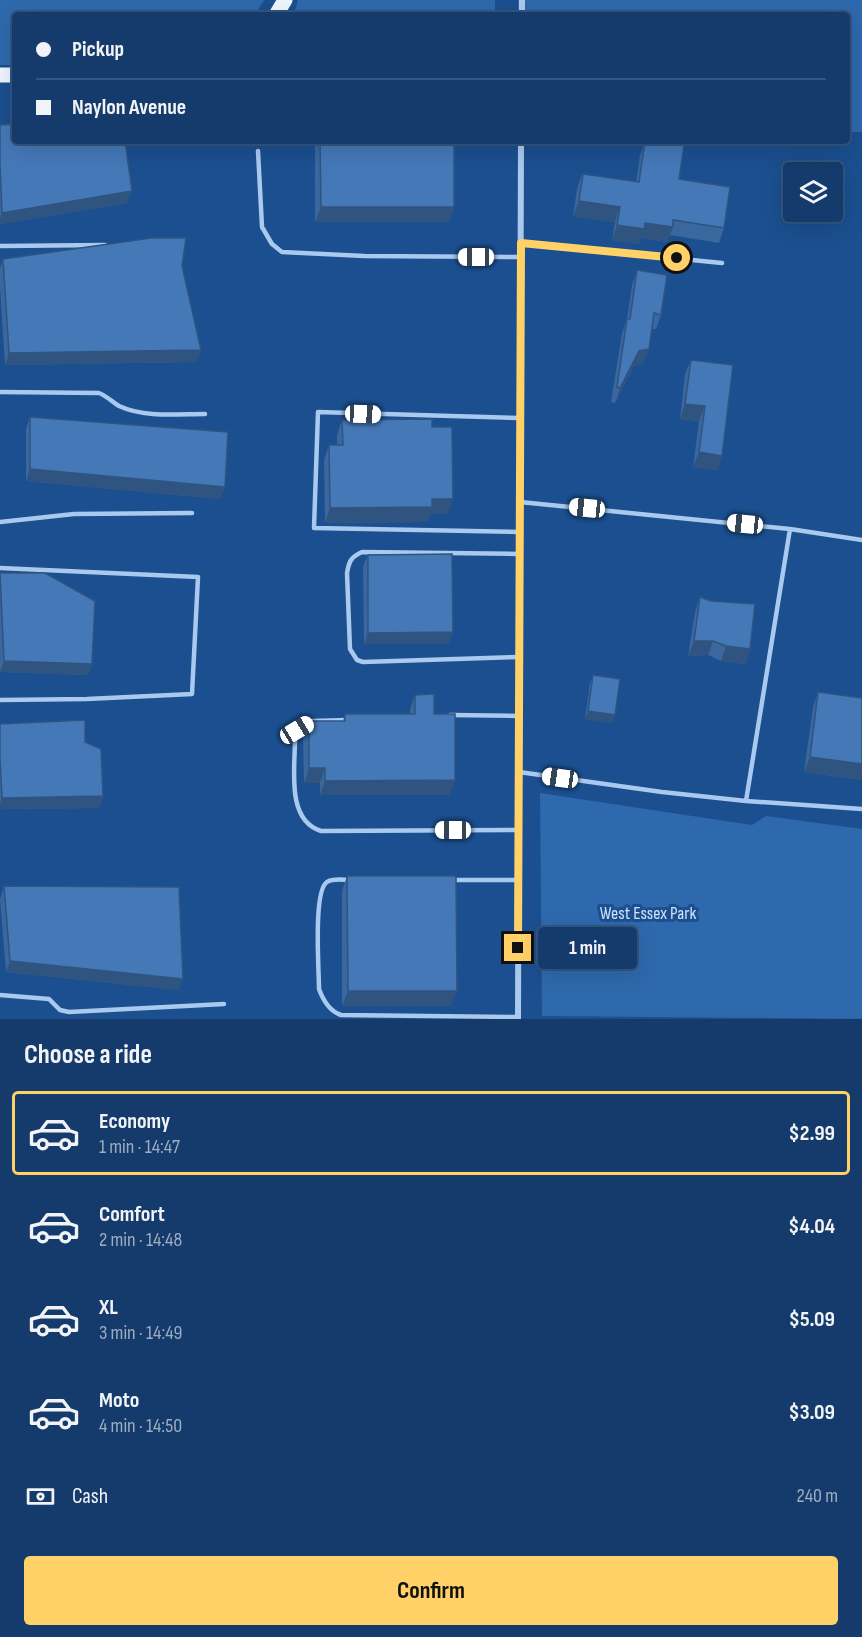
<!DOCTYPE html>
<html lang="en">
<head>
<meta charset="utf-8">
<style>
  body { margin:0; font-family:"Sofia Sans Condensed",sans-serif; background:#1d4271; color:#f1f3f6; height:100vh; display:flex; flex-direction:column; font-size:22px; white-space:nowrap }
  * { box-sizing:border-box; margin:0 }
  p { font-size:20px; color:#9dadc1 }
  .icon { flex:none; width:33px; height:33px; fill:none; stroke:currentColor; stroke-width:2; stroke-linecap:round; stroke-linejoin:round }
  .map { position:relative; height:1019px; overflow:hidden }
  .drawer { display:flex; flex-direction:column; background:#143b6b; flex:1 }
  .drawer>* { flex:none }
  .guide { position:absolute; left:12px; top:12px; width:838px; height:132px; border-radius:6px; box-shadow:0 6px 24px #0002,0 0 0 2px #33557e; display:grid; align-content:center; height:132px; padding:0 24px; background:#143b6b }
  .fabs { position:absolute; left:783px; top:162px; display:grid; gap:12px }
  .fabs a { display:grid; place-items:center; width:60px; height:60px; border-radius:6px; background:#143b6b; box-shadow:0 6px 24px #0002,0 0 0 2px #33557e; font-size:30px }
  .end { position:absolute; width:27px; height:27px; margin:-14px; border:8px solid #ffd166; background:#111; box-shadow:0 0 0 3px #111 }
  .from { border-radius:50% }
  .bubble { position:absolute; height:42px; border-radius:6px; background:#143b6b; box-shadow:0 6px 24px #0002,0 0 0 2px #33557e; font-size:20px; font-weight:700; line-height:42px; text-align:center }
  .car { position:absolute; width:18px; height:36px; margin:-18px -9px; border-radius:8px; box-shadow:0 0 4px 2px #0007; background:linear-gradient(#fff 24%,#345 0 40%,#fff 0 76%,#345 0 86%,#fff 0) }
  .guide b { display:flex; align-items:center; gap:21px; height:57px; font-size:22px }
  .guide b+b { border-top:2px solid #33557e }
  .guide i { width:15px; height:15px; background:#f1f3f6 }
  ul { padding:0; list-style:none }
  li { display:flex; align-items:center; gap:18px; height:84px; margin:0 12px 9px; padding:0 12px; border:3px solid transparent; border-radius:6px }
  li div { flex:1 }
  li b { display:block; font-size:22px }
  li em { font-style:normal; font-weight:700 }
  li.selected { border-color:#ffd166 }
  li>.icon { width:54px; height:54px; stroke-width:1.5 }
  h2 { padding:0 24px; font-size:27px; line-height:72px }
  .pay { display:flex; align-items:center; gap:15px; height:66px; padding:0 24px; font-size:22px }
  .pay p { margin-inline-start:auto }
  .primary-button { display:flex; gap:12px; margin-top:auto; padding:12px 24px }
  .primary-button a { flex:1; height:69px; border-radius:6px; background:#ffd166; color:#111; font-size:24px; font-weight:700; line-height:69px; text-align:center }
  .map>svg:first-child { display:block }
  .green { fill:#2e69ad }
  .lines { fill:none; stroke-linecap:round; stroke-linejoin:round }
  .service { stroke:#a9c9ee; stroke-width:4.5 }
  .minor { stroke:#a9c9ee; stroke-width:6 }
  .primary { stroke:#f0f6ff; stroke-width:15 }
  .wall { fill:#3a679d }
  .shaded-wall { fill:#305480 }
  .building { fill:#4478b7; stroke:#305480; stroke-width:1.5 }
  .route { stroke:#ffd166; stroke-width:8 }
  .labels { text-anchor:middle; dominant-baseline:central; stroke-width:6; stroke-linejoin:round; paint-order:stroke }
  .park-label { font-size:18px; fill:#cfe3fa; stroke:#1b4f8f }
</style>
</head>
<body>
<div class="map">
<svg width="862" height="1019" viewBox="0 0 862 1019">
  <rect width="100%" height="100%" fill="#1b4f8f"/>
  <path class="green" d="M 0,0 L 264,0 L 255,15 L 15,15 L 15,65 L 0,65 Z
    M 298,0 L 495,0 L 495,15 L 294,15 Z
    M 518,0 L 862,0 L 862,132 L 848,132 L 848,15 L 518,15 Z
    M 540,793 L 752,825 L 766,816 L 862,829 L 862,1019 L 542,1016 Z"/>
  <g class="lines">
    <path class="service" d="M 258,151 L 262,227 L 272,244 L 282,252 L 364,256 L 521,257
      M 521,243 L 722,263
      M 0,246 L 105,245
      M 0,392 L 99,393 C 107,396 112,402 119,406 C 145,418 177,414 205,414
      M 520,502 L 790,529 L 862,540
      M 0,522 L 74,514 L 192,513
      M 520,532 L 314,528 L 318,412 L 520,418
      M 0,568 L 198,577 L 192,694 L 87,699 L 0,700
      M 519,657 L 363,662 L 357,660 L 350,649 L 347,573 C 349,561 351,557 362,552 L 520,554
      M 450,715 L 519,716
      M 347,720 L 312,721 L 297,730 L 295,739 C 295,769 286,820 321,831 L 519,830
      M 519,772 L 662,792 L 746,801 L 790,529
      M 746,801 L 862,809
      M 350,880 C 343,880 333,878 327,882 C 313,891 319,970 319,989 C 323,1000 329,1011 341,1015 L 518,1017
      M 452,880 L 518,880
      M 0,995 L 49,999 L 60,1010 L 69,1012 L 224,1004"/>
    <path class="minor" d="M 522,15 L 522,0
      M 518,1019 L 521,141"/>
    <path class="primary" d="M 276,15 L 285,0
      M 0,75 L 15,75"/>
  </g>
  <path class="wall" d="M 0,125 L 127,203 L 0,224 Z
    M 315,141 L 454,141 L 454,207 L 449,222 L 315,222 Z
    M 645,141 L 724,228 L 719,243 L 670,235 L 667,242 L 641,238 L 639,244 L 612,240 L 615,222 L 573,216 L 577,189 L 582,174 L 636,182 L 640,155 Z
    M 3,259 L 182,266 L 197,362 L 5,365 L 0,287 L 0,268 Z
    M 637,270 L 661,315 L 656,329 L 651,329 L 649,349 L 643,364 L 634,366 L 615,403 L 611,402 L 622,333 L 627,319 L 632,285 Z
    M 691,360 L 722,456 L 717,470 L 693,467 L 699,421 L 680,419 L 685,374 Z
    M 30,417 L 225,487 L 220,499 L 26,481 L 26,429 Z
    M 342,420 L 432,427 L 453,499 L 448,513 L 430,514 L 427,522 L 325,523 L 324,460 L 329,445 L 337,445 L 337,435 Z
    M 368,555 L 449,644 L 364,644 L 363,566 Z
    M 0,573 L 92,664 L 88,675 L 0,672 Z
    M 700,597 L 750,649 L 745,664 L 721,661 L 708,655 L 688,656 L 695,612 Z
    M 593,675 L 615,715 L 612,723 L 585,719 L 590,683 Z
    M 818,692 L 862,698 L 862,780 L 804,772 L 813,707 Z
    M 415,695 L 434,714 L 450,795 L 320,795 L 320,783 L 304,783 L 303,736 L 309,721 L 343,721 L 345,714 L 410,714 L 410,709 Z
    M 0,724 L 85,742 L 103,796 L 99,808 L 0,809 Z
    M 347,876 L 451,1006 L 342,1006 L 342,891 Z
    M 4,886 L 179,990 L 6,972 L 0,899 Z"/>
  <path class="shaded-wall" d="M 132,191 L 127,203 L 0,224 L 0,218 L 2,213 Z
    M 579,201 L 620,207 L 615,222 L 573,216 Z
    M 321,207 L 454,207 L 449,222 L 315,222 Z
    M 645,223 L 673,227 L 667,242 L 641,238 L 639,244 L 612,240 L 617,225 Z
    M 649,349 L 643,364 L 634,366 L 615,403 L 620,388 L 639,351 Z
    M 201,350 L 197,362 L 5,365 L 9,353 Z
    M 685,404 L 705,406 L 699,421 L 680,419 Z
    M 699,452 L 722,456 L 717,470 L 693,467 Z
    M 30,469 L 225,487 L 220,499 L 26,481 Z
    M 432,499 L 453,499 L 448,513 L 430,514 L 427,522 L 325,523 L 330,508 Z
    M 453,632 L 449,644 L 364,644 L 368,633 Z
    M 694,641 L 713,641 L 708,655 L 688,656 Z
    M 726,646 L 750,649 L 745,664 L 721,661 Z
    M 4,661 L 92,664 L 88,675 L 0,672 Z
    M 588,711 L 615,715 L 612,723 L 585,719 Z
    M 810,757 L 862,764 L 862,780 L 804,772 Z
    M 309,768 L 325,768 L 320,783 L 304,783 Z
    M 455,780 L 450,795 L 320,795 L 325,781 Z
    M 103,796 L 99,808 L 0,809 L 0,803 L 2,798 Z
    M 10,961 L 183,979 L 179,990 L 6,972 Z
    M 348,991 L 457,991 L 451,1006 L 342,1006 Z"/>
  <path class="building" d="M 15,124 L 15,141 L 125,141 L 132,191 L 2,213 L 0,165 L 0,125 Z
    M 320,141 L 454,141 L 454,207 L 321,207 Z
    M 645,141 L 654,141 L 684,145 L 679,179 L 730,187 L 724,228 L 673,220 L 673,227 L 645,223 L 644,229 L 617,225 L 620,207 L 579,201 L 583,174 L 639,182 Z
    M 151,238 L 186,238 L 182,266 L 201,350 L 9,353 L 3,259 Z
    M 637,270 L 667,275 L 661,315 L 654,313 L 649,349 L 639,351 L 620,388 L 617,387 L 627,319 L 630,319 Z
    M 691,360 L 733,365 L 722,456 L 699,452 L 705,406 L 685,404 Z
    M 30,417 L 228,432 L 225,487 L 30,469 Z
    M 432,419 L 432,427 L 452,427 L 453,499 L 432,499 L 432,507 L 330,508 L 329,445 L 343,445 L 342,420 Z
    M 452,554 L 453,632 L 368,633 L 368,555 Z
    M 0,573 L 45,573 L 95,601 L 92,664 L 4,661 Z
    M 700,597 L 711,601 L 755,604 L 750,649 L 726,646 L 713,641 L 694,641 Z
    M 593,675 L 620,679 L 615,715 L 588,711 Z
    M 818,692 L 862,698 L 862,764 L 810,757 Z
    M 434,694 L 434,714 L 455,714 L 455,780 L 325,781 L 325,768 L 309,768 L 309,721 L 345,721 L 345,714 L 415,714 L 415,695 Z
    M 85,720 L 85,742 L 101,749 L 103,796 L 2,798 L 0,759 L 0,724 Z
    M 347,876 L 456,876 L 457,991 L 348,991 Z
    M 4,886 L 179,887 L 183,979 L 10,961 Z"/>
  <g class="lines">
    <path class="route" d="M 518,948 L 521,243 L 677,258"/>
  </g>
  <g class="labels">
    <g class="park-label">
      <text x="648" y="913">West Essex Park</text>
    </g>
  </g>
</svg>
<div class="fabs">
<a><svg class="icon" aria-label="layers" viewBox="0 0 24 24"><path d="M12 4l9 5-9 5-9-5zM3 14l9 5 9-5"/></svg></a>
</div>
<i class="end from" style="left:677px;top:258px"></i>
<i class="end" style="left:518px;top:948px"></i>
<div class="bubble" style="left:538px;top:927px;width:99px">1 min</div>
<i class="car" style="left:476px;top:257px;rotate:270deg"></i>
<i class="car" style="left:363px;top:414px;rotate:92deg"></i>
<i class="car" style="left:587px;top:508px;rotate:276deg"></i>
<i class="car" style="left:745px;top:524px;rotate:276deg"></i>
<i class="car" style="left:297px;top:730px;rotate:59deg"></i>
<i class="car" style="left:560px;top:778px;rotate:278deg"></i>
<i class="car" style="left:453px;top:830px;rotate:270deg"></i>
<div class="guide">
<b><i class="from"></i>Pickup</b>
<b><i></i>Naylon Avenue</b>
</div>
</div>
<section class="drawer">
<h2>Choose a ride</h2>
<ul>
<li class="selected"><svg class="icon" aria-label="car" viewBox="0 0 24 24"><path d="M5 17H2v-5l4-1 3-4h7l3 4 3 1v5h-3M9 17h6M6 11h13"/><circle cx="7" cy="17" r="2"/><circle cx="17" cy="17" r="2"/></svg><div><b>Economy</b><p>1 min · 14:47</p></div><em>$2.99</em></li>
<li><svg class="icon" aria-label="car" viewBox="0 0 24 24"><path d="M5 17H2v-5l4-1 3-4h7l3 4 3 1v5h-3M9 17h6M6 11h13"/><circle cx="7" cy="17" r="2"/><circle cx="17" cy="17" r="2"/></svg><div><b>Comfort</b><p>2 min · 14:48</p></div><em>$4.04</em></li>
<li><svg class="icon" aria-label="car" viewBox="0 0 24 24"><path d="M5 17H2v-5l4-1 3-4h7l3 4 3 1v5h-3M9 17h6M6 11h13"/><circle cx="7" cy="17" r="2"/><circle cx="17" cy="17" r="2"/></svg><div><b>XL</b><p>3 min · 14:49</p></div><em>$5.09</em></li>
<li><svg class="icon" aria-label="car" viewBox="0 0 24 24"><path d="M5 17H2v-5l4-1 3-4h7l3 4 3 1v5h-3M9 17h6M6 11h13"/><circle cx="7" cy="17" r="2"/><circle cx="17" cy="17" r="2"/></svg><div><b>Moto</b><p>4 min · 14:50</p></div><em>$3.09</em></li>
</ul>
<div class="pay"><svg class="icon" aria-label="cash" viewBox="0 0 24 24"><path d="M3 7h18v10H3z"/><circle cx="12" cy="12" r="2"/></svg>Cash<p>240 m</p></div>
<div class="primary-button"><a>Confirm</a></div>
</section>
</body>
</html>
